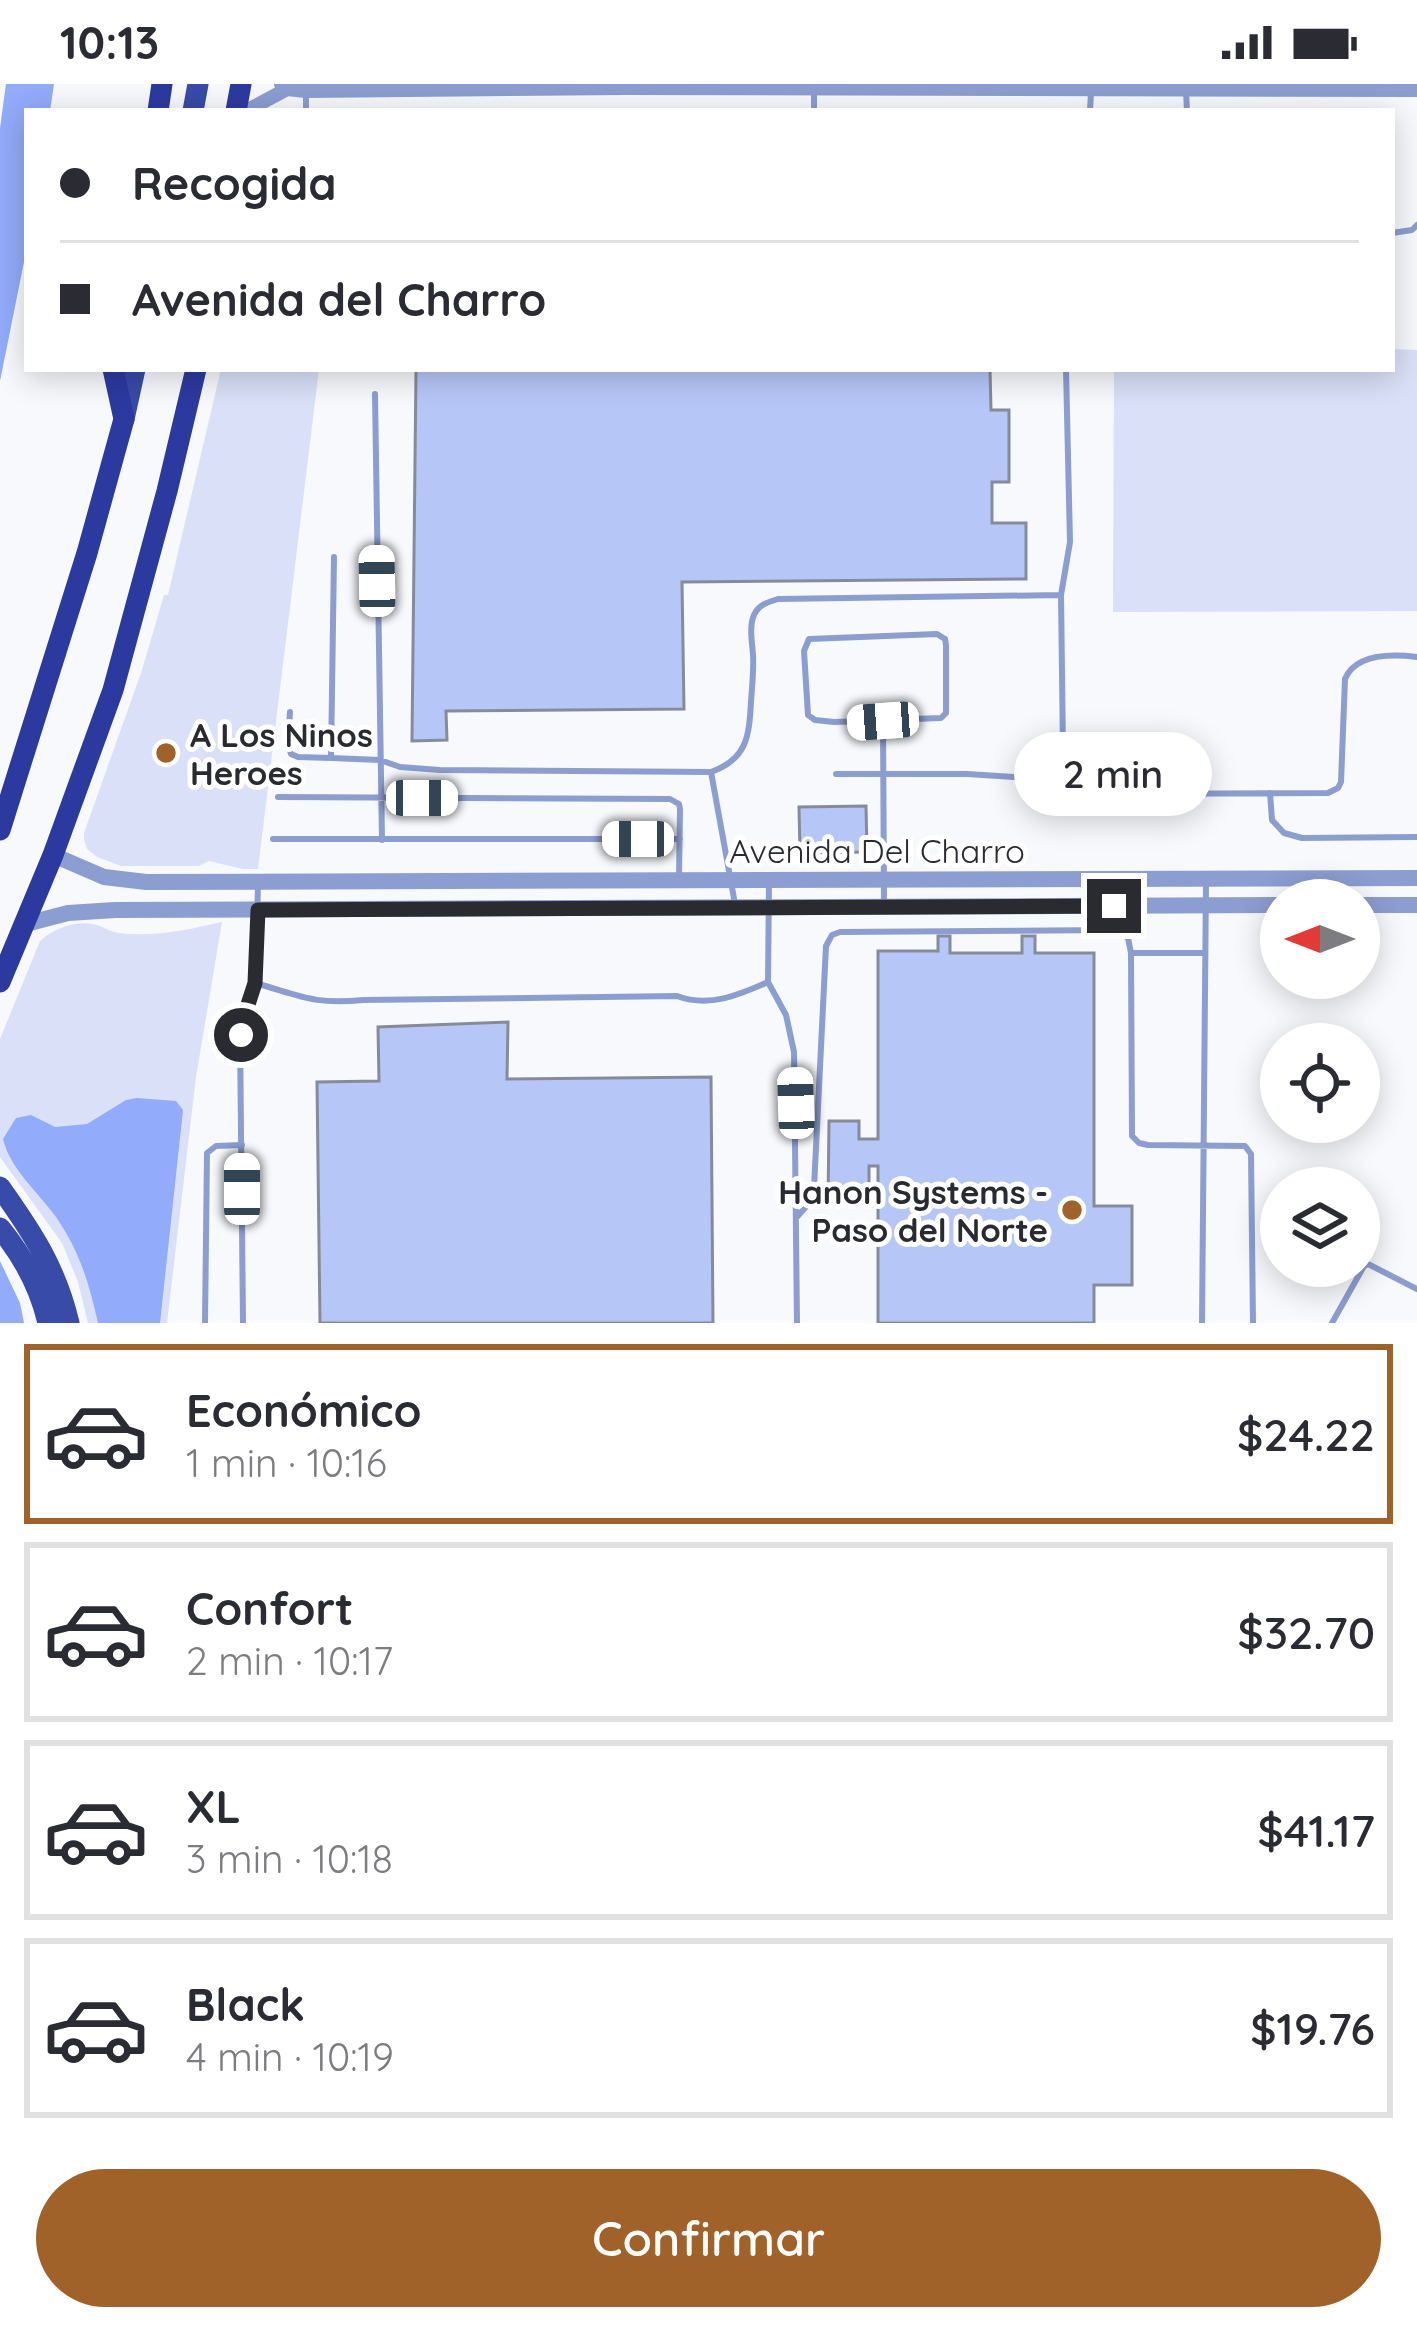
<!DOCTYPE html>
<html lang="es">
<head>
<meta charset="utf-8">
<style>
  body { margin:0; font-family:Quicksand,sans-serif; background:#f7f7f7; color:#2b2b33; height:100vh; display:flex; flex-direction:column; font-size:45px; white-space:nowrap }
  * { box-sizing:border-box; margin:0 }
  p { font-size:39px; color:#7c7c81 }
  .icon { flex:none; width:66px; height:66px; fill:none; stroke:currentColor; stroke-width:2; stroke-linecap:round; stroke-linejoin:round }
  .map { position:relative; height:1239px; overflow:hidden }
  .side { display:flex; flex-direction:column; background:#fff; flex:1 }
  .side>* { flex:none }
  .guide { position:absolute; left:24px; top:24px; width:1371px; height:264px; border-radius:0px; box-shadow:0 6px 30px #0003; display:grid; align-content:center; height:264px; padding:0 36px; background:#fff }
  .needle { width:78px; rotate:270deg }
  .fabs { position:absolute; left:1260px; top:795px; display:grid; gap:24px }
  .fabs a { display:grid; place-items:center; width:120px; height:120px; border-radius:50%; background:#fff; box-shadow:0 6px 30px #0003; font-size:60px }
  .end { position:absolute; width:54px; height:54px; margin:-27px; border:15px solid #292b31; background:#fff; box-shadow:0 0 0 6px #fff }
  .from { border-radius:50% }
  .bubble { position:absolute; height:84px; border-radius:42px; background:#fff; box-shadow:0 6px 30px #0003; font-size:39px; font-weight:600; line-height:84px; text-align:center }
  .car { position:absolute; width:36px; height:72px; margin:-36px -18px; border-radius:15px; box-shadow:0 0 9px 3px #0007; background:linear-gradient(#fff 24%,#345 0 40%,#fff 0 76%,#345 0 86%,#fff 0) }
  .guide b { display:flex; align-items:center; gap:42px; height:114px; font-size:45px }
  .guide b+b { border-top:3px solid #e1e1e2 }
  .guide i { width:30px; height:30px; background:#2b2b33 }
  ul { padding:21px 0 0; list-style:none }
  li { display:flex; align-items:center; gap:36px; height:180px; margin:0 24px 18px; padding:0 12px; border:6px solid #e1e1e2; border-radius:0px }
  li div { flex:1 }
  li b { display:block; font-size:45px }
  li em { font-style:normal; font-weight:600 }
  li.active { border-color:#a06228 }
  li>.icon { width:108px; height:108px; stroke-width:1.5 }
  .primary-button { display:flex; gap:24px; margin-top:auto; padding:24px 36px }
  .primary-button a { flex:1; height:138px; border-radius:72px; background:#a06228; color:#fff; font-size:48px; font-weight:600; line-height:138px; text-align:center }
  .status { display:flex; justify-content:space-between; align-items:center; height:84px; padding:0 60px; background:#fff; direction:ltr }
  .status svg { height:33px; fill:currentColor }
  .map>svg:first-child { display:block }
  .green { fill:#d9e0f7 }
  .water { fill:#92abfa }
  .building { fill:#b6c6f7; stroke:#868b9b; stroke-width:3 }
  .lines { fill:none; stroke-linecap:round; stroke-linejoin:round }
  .service { stroke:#8c9dd1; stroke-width:6 }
  .minor { stroke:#8c9dd1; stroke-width:14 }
  .tertiary { stroke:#8c9dd1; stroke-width:16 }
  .primary { stroke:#384ba8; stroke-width:21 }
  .trunk { stroke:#2c3aa0; stroke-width:21 }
  .route { stroke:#292b31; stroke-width:15 }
  .poi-dot { fill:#a06228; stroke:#fff; stroke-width:4.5 }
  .labels { text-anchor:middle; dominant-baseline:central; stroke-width:10; stroke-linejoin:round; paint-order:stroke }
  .poi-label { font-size:33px; font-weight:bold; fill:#292b31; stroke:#fff; text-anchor:start }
  .street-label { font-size:33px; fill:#292b31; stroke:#fff }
</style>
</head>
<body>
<div class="status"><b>10:13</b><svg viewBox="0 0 49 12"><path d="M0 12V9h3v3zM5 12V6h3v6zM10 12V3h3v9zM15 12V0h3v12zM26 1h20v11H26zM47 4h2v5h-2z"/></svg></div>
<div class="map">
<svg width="1417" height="1239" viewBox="0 0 1417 1239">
  <rect width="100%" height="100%" fill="#f7f9fc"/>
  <path class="green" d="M 1392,265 L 1417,266 L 1417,527 L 1113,528 L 1114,285 L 1392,285 Z
    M 221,285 L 319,285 L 258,785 L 243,785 L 209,777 L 199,782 L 121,782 L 97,773 L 87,765 L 84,756 L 84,749 L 142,586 L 164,511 L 168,511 Z
    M 222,838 L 196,993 L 167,1239 L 88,1239 L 78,1198 L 62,1159 L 0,1073 L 0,955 L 40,857 C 53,845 75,837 92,840 C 102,841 109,848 119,849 C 154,853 188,846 222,838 Z"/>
  <path class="water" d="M 6,0 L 54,0 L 50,27 L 27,27 L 27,163 L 0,297 L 0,44 Z
    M 137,1014 L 176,1017 L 183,1026 L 160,1239 L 98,1239 C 89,1199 80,1168 56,1133 C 38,1108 10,1085 3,1055 L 16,1034 L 31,1031 L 55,1043 L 87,1040 L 126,1016 Z
    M 0,1177 L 20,1219 L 24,1239 L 0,1239 Z"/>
  <path class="building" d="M 416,285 L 990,285 L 991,326 L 1009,326 L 1009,398 L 992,398 L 992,439 L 1026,439 L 1026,495 L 682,498 L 684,625 L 446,627 L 447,656 L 412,657 Z
    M 866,722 L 867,768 L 800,769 L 799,723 Z
    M 938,852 L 950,852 L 950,869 L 1022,869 L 1022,852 L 1035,852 L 1035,869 L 1094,869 L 1094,1122 L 1132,1122 L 1132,1201 L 1094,1201 L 1094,1239 L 878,1239 L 878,1082 L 869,1082 L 869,1120 L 828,1120 L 829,1037 L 859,1037 L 859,1055 L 878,1055 L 878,867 L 938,867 Z
    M 508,938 L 507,995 L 711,993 L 713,1239 L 320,1239 L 317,998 L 379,997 L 378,943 Z"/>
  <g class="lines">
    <path class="service" d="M 1186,7 L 1187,27
      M 306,27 L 306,0
      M 814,27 L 814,7
      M 1090,27 L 1091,8
      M 1392,149 L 1412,146 L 1417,141
      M 375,310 L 382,756
      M 334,473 L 331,674 L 380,676 L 400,683 L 440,686 L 711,688
      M 937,550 L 945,555 L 946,561 L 946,629 L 941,634 L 834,638 L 815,636 L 808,631 L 804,567 L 809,555 Z
      M 290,628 L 288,660 L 291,670 L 298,673 L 331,674
      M 883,636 L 884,819
      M 836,690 L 967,690 L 1032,694 L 1054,685 L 1063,668 L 1061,511
      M 1270,709 L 1272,736 L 1284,749 L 1302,754 L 1417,753
      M 1115,710 L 1328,709 L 1338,704 L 1341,698 L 1345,595 C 1356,569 1392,570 1417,573
      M 278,713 L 670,715 L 679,720 L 680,725 L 679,793
      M 273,755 L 680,755
      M 769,798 L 768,898 L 786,931 L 794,968 L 797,1239
      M 735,820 L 711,688 C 747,675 749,653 751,618 C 752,602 754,586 753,570 C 752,558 749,542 754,531 C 758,521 768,518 778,515 L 1061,511 L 1070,458 L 1066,285
      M 1131,869 L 1204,869
      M 255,899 C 301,912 314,921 363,916 L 677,912 C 709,924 739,911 768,898
      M 796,1134 L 812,1116 L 814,1104 L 826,862 L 832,851 L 840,848 L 1114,846 L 1128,854 L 1131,869 L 1132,1052 L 1139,1059 L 1148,1061 L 1245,1062 L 1251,1070 L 1253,1239
      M 205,1239 L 207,1069 L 216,1062 L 242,1061
      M 243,1239 L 240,951 L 242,939 L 255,899 L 258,802
      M 1202,1239 L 1206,798
      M 1332,1239 L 1364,1182 L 1368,1180 L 1417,1205"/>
    <path class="minor" d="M 281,0 L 287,5 L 306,7 L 625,4 L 1417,6
      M 246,27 L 287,5"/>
    <path class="tertiary" d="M 53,771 L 104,793 L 146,798 L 1417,794
      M 1359,821 L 1417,821
      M 26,840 L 68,829 L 115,826 L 1281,821"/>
    <path class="primary" d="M 193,27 L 198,0
      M 124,335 L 135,285
      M 0,1103 C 32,1148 56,1184 69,1239
      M 0,1144 C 22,1171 40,1204 48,1239"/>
    <path class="trunk" d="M 158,27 L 162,0
      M 236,27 L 241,0
      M 0,746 L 87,469 L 124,335 L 113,285
      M 0,898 L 53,771 L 113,606 L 167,407 L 196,285"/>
  </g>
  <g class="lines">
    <path class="route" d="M 241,951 L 242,939 L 255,899 L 258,826 L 1114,822"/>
  </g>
  <g class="poi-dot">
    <circle cx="166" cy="669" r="12"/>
    <circle cx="1072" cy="1126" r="12"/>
  </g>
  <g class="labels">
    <g class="poi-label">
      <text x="190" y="650">A Los Ninos<tspan x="190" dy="38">Heroes</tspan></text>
      <text x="1048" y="1107" text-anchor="end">Hanon Systems -<tspan x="1048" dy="38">Paso del Norte</tspan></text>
    </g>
    <g class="street-label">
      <text x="877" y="766">Avenida Del Charro</text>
    </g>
  </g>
</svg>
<div class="fabs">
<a><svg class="needle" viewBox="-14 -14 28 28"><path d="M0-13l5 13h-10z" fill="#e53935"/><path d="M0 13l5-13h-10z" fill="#7c7c81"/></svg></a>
<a><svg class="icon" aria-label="locate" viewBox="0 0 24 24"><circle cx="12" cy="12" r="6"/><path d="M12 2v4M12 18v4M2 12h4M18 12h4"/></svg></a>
<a><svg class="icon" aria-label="layers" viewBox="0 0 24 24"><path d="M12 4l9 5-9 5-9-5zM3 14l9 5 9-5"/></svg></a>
</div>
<i class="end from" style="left:241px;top:951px"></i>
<i class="end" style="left:1114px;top:822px"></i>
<div class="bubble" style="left:1014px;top:648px;width:198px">2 min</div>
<i class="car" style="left:377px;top:497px;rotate:359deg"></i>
<i class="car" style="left:883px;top:637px;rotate:266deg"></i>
<i class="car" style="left:422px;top:714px;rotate:90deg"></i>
<i class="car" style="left:638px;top:755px;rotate:270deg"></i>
<i class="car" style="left:796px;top:1019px;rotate:358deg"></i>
<i class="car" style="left:242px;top:1105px;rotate:0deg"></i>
<div class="guide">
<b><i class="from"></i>Recogida</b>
<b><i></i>Avenida del Charro</b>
</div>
</div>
<section class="side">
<ul>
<li class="active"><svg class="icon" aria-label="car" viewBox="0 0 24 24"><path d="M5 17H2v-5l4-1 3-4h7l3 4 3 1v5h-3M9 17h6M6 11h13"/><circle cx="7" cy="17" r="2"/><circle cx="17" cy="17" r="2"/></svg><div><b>Económico</b><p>1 min · 10:16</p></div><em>$24.22</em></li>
<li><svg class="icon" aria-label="car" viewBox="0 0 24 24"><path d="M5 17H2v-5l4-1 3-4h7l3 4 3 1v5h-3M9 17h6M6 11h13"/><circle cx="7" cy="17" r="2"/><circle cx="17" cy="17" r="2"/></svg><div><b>Confort</b><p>2 min · 10:17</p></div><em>$32.70</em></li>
<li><svg class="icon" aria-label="car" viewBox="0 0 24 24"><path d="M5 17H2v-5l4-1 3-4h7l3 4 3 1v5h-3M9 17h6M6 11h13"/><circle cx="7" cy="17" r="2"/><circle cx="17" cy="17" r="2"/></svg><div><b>XL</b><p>3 min · 10:18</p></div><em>$41.17</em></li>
<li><svg class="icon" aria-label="car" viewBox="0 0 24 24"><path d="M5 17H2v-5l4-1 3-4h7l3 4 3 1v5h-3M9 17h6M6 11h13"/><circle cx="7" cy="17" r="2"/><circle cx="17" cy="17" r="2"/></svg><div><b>Black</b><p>4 min · 10:19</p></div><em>$19.76</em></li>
</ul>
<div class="primary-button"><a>Confirmar</a></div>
</section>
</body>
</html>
